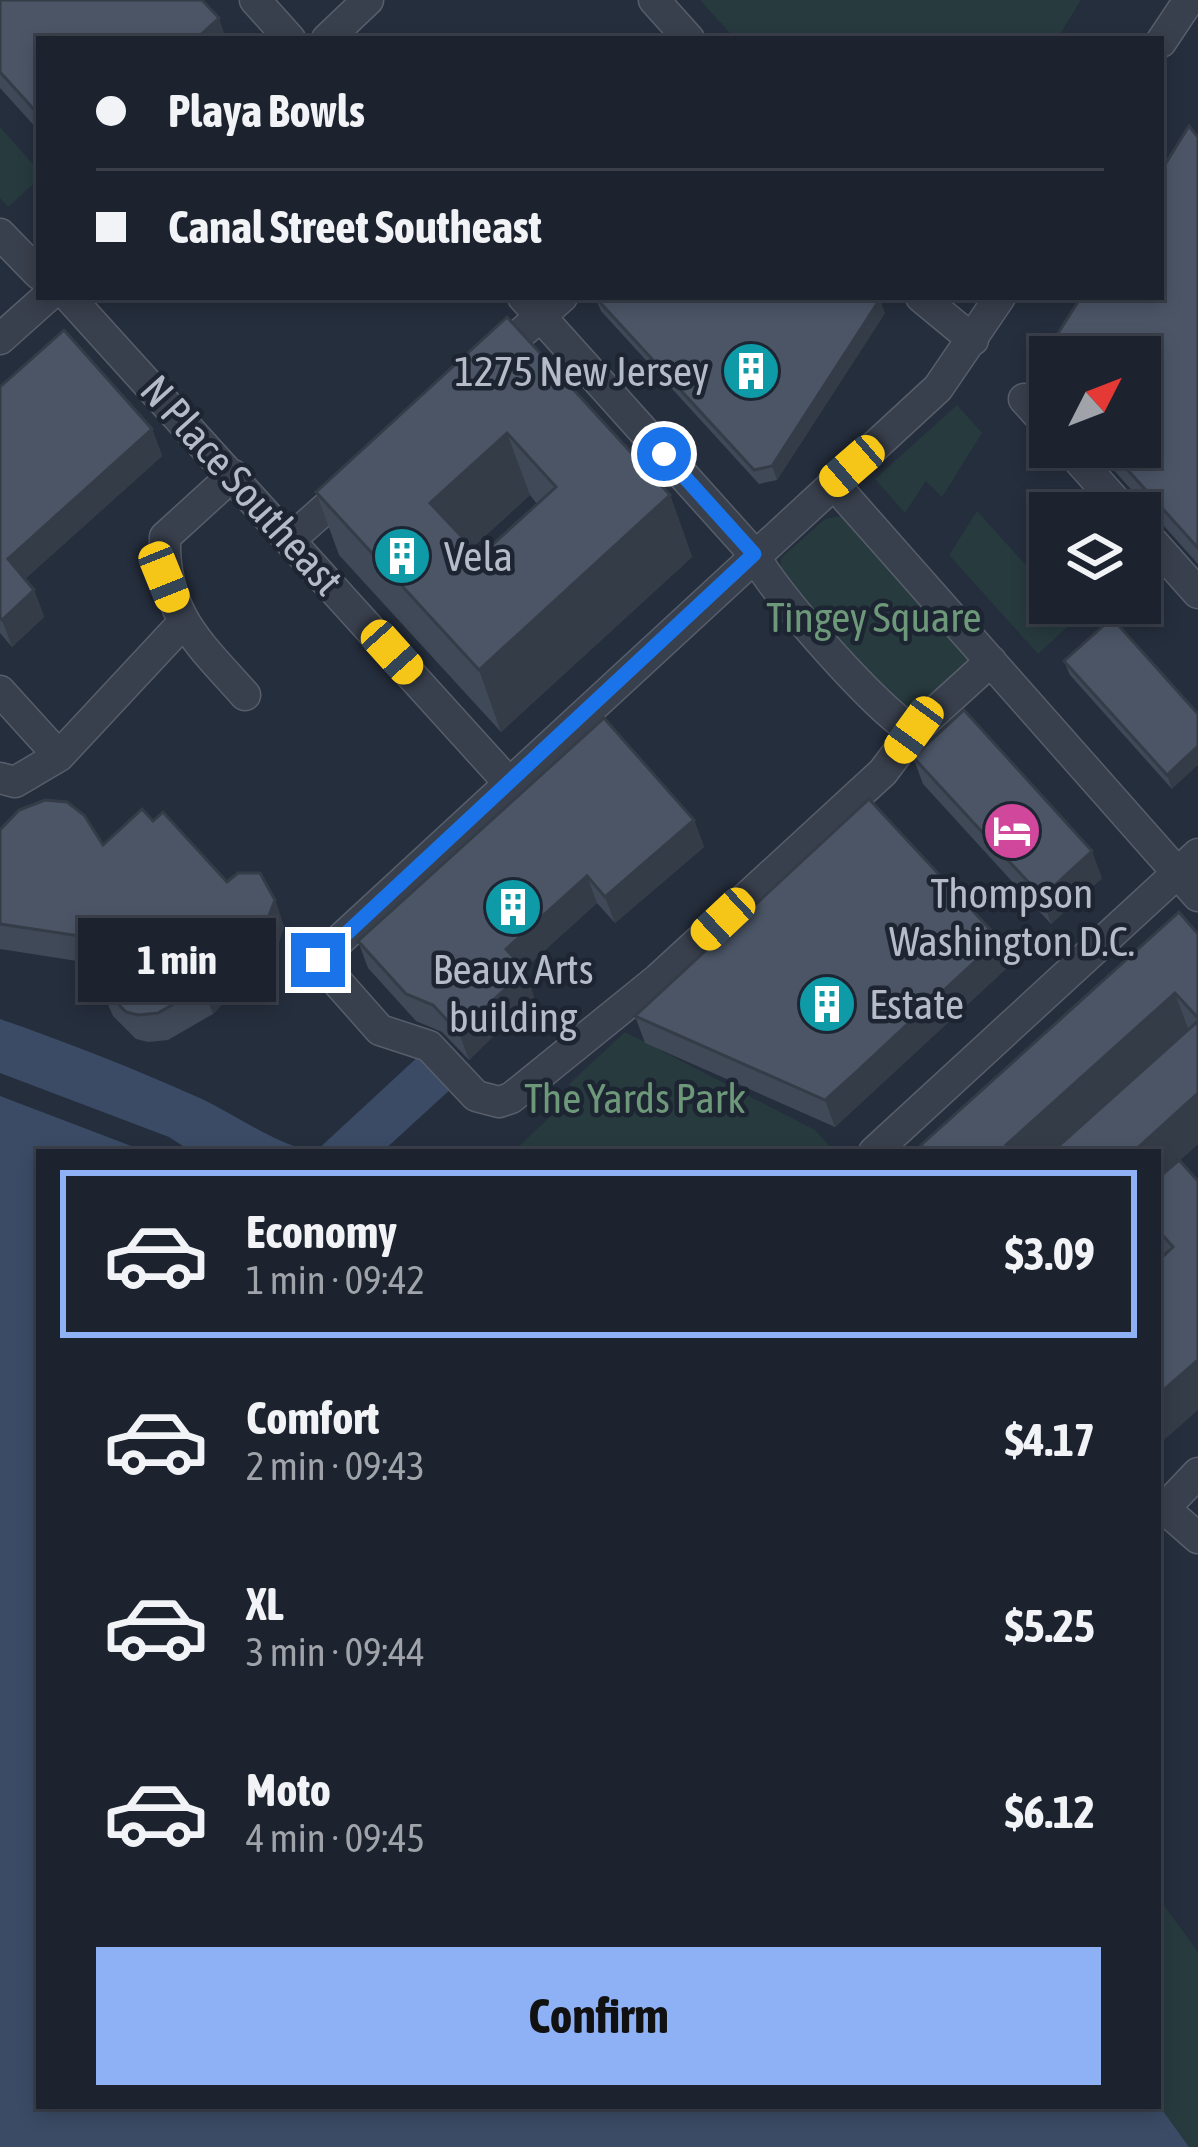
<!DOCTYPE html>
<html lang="en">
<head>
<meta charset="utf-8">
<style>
  body { margin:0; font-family:"Asap Condensed",sans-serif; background:#292f3a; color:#f1f3f6; height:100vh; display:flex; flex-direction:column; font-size:45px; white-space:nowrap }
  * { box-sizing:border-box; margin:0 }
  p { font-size:39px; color:#a0a4aa }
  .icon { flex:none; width:66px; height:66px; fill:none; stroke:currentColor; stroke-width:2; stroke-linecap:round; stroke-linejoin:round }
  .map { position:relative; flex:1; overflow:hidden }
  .details { position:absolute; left:36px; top:1149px; width:1125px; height:960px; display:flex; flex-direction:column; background:#1c222e; border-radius:0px; box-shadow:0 6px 18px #0003,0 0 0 3px #3a3f4a }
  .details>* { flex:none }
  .banner { position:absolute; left:36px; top:36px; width:1128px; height:264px; border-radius:0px; box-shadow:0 6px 18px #0003,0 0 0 3px #3a3f4a; display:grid; align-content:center; height:264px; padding:0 60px; background:#1c222e }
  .needle { width:78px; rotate:48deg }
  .controls { position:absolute; left:1029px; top:336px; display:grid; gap:24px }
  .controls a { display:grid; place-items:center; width:132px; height:132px; border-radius:0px; background:#1c222e; box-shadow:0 6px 18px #0003,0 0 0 3px #3a3f4a; font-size:60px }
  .end { position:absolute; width:54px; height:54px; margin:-27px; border:15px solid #1a73e8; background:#fff; box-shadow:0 0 0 6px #fff }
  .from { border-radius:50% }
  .bubble { position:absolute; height:84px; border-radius:0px; background:#1c222e; box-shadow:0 6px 18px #0003,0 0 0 3px #3a3f4a; font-size:39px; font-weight:700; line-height:84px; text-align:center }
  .car { position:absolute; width:36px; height:72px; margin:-36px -18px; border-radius:15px; box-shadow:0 0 9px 3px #0007; background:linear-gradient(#f5c518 24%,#345 0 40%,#f5c518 0 76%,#345 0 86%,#f5c518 0) }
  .banner b { display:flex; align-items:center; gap:42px; height:114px; font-size:45px }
  .banner b+b { border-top:3px solid #3a3f4a }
  .banner i { width:30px; height:30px; background:#f1f3f6 }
  ul { padding:21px 0 0; list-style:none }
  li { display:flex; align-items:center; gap:36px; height:168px; margin:0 24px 18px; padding:0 36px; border:6px solid transparent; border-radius:0px }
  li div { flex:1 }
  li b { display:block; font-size:45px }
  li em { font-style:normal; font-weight:700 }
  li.on { border-color:#8eb0f4 }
  li>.icon { width:108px; height:108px; stroke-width:1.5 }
  .cta { display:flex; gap:24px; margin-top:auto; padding:24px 60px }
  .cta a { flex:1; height:138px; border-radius:0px; background:#8eb0f4; color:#111; font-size:48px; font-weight:700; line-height:138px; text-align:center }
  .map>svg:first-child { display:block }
  .green { fill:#273a3e }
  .water { fill:#3b4b65 }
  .pier { fill:#252e3d }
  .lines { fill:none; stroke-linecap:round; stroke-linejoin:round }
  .minor-casing { stroke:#575e6b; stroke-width:33 }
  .minor { stroke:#39404d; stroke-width:30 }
  .wall { fill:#404958; fill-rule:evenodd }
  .shaded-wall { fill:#343c47 }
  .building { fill:#4b5566; stroke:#343c47; stroke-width:3; fill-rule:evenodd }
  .route { stroke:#1a73e8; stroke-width:15 }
  .labels { text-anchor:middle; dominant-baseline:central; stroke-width:9; stroke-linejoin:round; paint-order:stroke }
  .poi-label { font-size:42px; fill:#b5bbc8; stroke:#1e2532; text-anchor:start }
  .street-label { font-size:42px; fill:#b5bbc8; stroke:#1e2532 }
  .park-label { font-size:42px; fill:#6d9879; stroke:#1e2532 }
</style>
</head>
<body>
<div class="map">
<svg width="1198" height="2147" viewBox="0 0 1198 2147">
  <rect width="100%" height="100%" fill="#252e3d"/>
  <path class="green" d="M 700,0 L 1081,0 L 1057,39 L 735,39 Z
    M 0,127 L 39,171 L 39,179 L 8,207 L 0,198 Z
    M 957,405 L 982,433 L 942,497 L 926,481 L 905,513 L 875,479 Z
    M 977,511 L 1050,592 L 1050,603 L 1060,603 L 1075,620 L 1038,654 L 949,555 Z
    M 842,516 L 968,654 L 968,664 L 912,715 L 781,586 L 781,558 L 825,519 Z
    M 625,1032 L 815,1130 L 835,1152 L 513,1152 L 575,1093 L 569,1084 Z
    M 1158,1897 L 1198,1952 L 1198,2147 L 1189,2147 L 1158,2104 Z"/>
  <path class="water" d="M 0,1019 C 69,1043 135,1069 202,1099 C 239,1117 271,1141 312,1152 L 39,1152 L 39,2106 L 1158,2104 L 1189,2147 L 0,2147 Z
    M 422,1053 L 453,1087 L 382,1152 L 315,1152 Z"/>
  <path class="pier" d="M 0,1073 L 169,1137 L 192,1152 L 147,1152 L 0,1096 Z"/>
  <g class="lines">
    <g class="minor-casing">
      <path id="minor" d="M 255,0 L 290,39
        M 654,0 L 689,39
        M 327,39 L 368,0
        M 1161,42 L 1189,0
        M 0,234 L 39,274
        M 69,297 L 509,783
        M 523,297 L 754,554 C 770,589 880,714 914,731
        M 921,297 L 973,340
        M 0,339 L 47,297
        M 492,359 L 562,297
        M 1024,399 L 1050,428
        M 1067,447 L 1126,513
        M 233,475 L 165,537 C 163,614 198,642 245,695
        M 833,483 L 1198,896
        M 1140,528 L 1198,593
        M 291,539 L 354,483
        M 991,661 L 914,731 L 883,772 L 658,979 L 511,1098 L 499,1102 L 476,1096 L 429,1046 L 380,1030 L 318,960 L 938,388 L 1000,297
        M 0,691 L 59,756
        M 0,778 L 15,782 L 59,756 L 182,624
        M 874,1152 L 1198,854
        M 1158,1503 L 1198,1538
        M 1158,1515 L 1198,1473"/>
    </g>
    <use href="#minor" class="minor"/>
  </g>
  <path class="wall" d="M 0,0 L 39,39 L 39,131 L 0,88 Z
    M 1198,137 L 1198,564 L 1093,447 L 1140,447 L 1060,353 L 1055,338 L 1161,297 L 1161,171 Z
    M 595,297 L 885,313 L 777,480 L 759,484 L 601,311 Z
    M 507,317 L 670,495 L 692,557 L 501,732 L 339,555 L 316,492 ZM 530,495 L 537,504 L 480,556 L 472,548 Z
    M 1050,363 L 1050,399 L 1040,372 Z
    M 0,387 L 152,429 L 162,456 L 25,579 L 34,590 L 44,617 L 12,647 L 0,633 Z
    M 1064,661 L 1198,714 L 1172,789 L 1070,675 Z
    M 913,757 L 1102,878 L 1051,924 L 923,784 Z
    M 694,820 L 704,847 L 615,923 L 597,903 L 524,969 L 534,997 L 469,1060 L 442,1032 L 416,1021 L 368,968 L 358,941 Z
    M 0,830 L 103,845 L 227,882 L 275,900 L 284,927 L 277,948 L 213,1014 L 168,1040 L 148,1042 L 136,1039 L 113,1016 L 90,963 L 0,949 Z
    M 1198,934 L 1198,1144 L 1179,1161 L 1163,1441 L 1158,1435 L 1158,1261 L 1162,1258 L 1158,1253 L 1158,1152 L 924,1152 L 921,1145 Z
    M 999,939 L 1009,966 L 835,1127 L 645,1043 L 635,1016 Z"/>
  <path class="shaded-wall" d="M 219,18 L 226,39 L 196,39 Z
    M 880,299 L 885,313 L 777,480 L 772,466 Z
    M 152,429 L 162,456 L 17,586 L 8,559 Z
    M 507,433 L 530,495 L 453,565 L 430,503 Z
    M 670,495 L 692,557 L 501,732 L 479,670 Z
    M 34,590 L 44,617 L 12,647 L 2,620 Z
    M 1198,746 L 1198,765 L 1172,789 L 1167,775 Z
    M 694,820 L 704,847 L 615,923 L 605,897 Z
    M 1092,851 L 1102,878 L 1051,924 L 1042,897 Z
    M 587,876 L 597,903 L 516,976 L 506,949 Z
    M 275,900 L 284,927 L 277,948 L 213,1014 L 203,987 Z
    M 999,939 L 1009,966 L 835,1127 L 825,1100 Z
    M 525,970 L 534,997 L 469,1060 L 459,1033 Z
    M 1175,993 L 1189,1031 L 1054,1152 L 1008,1152 L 1006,1145 Z
    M 1198,1093 L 1198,1144 L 1158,1180 L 1158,1152 L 1133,1152 Z
    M 1198,1360 L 1198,1410 L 1163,1441 L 1158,1427 L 1158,1395 Z"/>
  <path class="building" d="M 0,0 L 202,0 L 219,18 L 196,39 L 39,39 L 39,115 L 0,72 Z
    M 1189,126 L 1198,137 L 1198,548 L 1107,447 L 1140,447 L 1140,357 L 1056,357 L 1064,349 L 1055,338 L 1081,297 L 1161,297 L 1161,171 Z
    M 595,297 L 878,297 L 880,299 L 772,466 L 754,470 Z
    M 507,317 L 670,495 L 479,670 L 316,492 ZM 507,433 L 556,487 L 480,556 L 430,503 Z
    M 64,330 L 152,429 L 8,559 L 34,590 L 2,620 L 0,617 L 0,387 Z
    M 1050,363 L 1050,383 L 1040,372 Z
    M 1112,618 L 1198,714 L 1198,746 L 1167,775 L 1064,661 Z
    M 964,710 L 1092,851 L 1042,897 L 913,757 Z
    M 604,718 L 694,820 L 605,897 L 587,876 L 506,949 L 525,970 L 459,1033 L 433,1005 L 406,994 L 358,941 Z
    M 869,799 L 999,939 L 854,1074 L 825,1100 L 635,1016 Z
    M 45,800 L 67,802 L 84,815 L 103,845 L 142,809 L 153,821 L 163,812 L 227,882 L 238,873 L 260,873 L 275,900 L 267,921 L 203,987 L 158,1013 L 138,1015 L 126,1012 L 103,989 L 80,936 L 0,924 L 0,830 L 19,810 Z
    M 1179,912 L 1198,934 L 1198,1018 L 1175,993 L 1006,1145 L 1012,1152 L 928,1152 L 921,1145 Z
    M 1198,1021 L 1198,1093 L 1133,1152 L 1052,1152 Z
    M 1179,1160 L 1198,1181 L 1198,1360 L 1158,1395 L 1158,1261 L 1173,1247 L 1158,1230 L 1158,1178 Z"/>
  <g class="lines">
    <path class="route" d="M 318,960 L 754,554 L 664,454"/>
  </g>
  <defs>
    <g id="building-disc" transform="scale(3)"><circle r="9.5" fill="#0f9aa8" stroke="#1e2532"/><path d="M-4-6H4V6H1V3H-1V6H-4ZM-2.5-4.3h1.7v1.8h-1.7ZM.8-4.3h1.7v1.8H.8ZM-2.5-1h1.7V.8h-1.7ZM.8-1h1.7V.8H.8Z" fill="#fff"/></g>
    <g id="hotel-disc" transform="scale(3)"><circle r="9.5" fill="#d1479c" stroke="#1e2532"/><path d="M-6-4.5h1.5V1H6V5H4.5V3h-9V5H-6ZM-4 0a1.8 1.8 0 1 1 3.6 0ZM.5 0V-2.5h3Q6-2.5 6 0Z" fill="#fff"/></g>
  </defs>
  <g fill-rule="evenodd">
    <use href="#building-disc" x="751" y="371"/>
    <use href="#building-disc" x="402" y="556"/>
    <use href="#hotel-disc" x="1012" y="831"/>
    <use href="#building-disc" x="513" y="907"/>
    <use href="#building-disc" x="827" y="1004"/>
  </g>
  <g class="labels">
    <g class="poi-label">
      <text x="709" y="371" text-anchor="end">1275 New Jersey</text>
      <text x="444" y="556">Vela</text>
      <text x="1012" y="893" text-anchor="middle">Thompson<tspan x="1012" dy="48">Washington D.C.</tspan></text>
      <text x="513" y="969" text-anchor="middle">Beaux Arts<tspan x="513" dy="48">building</tspan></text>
      <text x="869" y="1004">Estate</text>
    </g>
    <g class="street-label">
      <text transform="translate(242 485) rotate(48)">N Place Southeast</text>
    </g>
    <g class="park-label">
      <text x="874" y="617">Tingey Square</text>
      <text x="635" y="1098">The Yards Park</text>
    </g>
  </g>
</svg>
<div class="controls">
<a><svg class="needle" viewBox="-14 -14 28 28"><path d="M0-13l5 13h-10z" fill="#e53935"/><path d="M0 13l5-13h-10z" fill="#a0a4aa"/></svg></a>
<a><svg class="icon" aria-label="layers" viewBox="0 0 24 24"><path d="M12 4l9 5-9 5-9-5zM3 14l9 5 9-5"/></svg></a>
</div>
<i class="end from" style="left:664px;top:454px"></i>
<i class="end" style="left:318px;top:960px"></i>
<div class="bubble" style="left:78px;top:918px;width:198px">1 min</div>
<i class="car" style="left:852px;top:466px;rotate:229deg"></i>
<i class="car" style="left:164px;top:577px;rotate:158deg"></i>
<i class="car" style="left:392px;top:652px;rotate:138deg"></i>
<i class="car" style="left:914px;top:730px;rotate:216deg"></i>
<i class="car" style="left:723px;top:919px;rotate:227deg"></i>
<div class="banner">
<b><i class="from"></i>Playa Bowls</b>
<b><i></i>Canal Street Southeast</b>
</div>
<section class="details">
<ul>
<li class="on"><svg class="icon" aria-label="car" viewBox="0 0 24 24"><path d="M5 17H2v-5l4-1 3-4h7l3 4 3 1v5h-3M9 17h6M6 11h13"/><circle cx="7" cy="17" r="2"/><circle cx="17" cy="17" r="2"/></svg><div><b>Economy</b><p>1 min · 09:42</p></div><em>$3.09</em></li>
<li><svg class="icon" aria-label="car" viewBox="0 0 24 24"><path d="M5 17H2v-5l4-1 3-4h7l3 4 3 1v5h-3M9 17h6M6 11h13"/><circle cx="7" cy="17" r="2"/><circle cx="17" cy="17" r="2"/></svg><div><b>Comfort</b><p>2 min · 09:43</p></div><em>$4.17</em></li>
<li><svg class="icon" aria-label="car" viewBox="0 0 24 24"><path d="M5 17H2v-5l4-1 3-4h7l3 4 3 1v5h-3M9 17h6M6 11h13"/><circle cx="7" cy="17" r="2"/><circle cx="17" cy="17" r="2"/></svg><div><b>XL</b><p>3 min · 09:44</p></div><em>$5.25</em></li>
<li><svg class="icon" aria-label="car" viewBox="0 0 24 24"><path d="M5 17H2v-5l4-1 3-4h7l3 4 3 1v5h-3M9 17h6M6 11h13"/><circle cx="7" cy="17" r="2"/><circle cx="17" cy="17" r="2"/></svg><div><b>Moto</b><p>4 min · 09:45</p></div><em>$6.12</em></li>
</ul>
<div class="cta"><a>Confirm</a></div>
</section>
</div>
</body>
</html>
